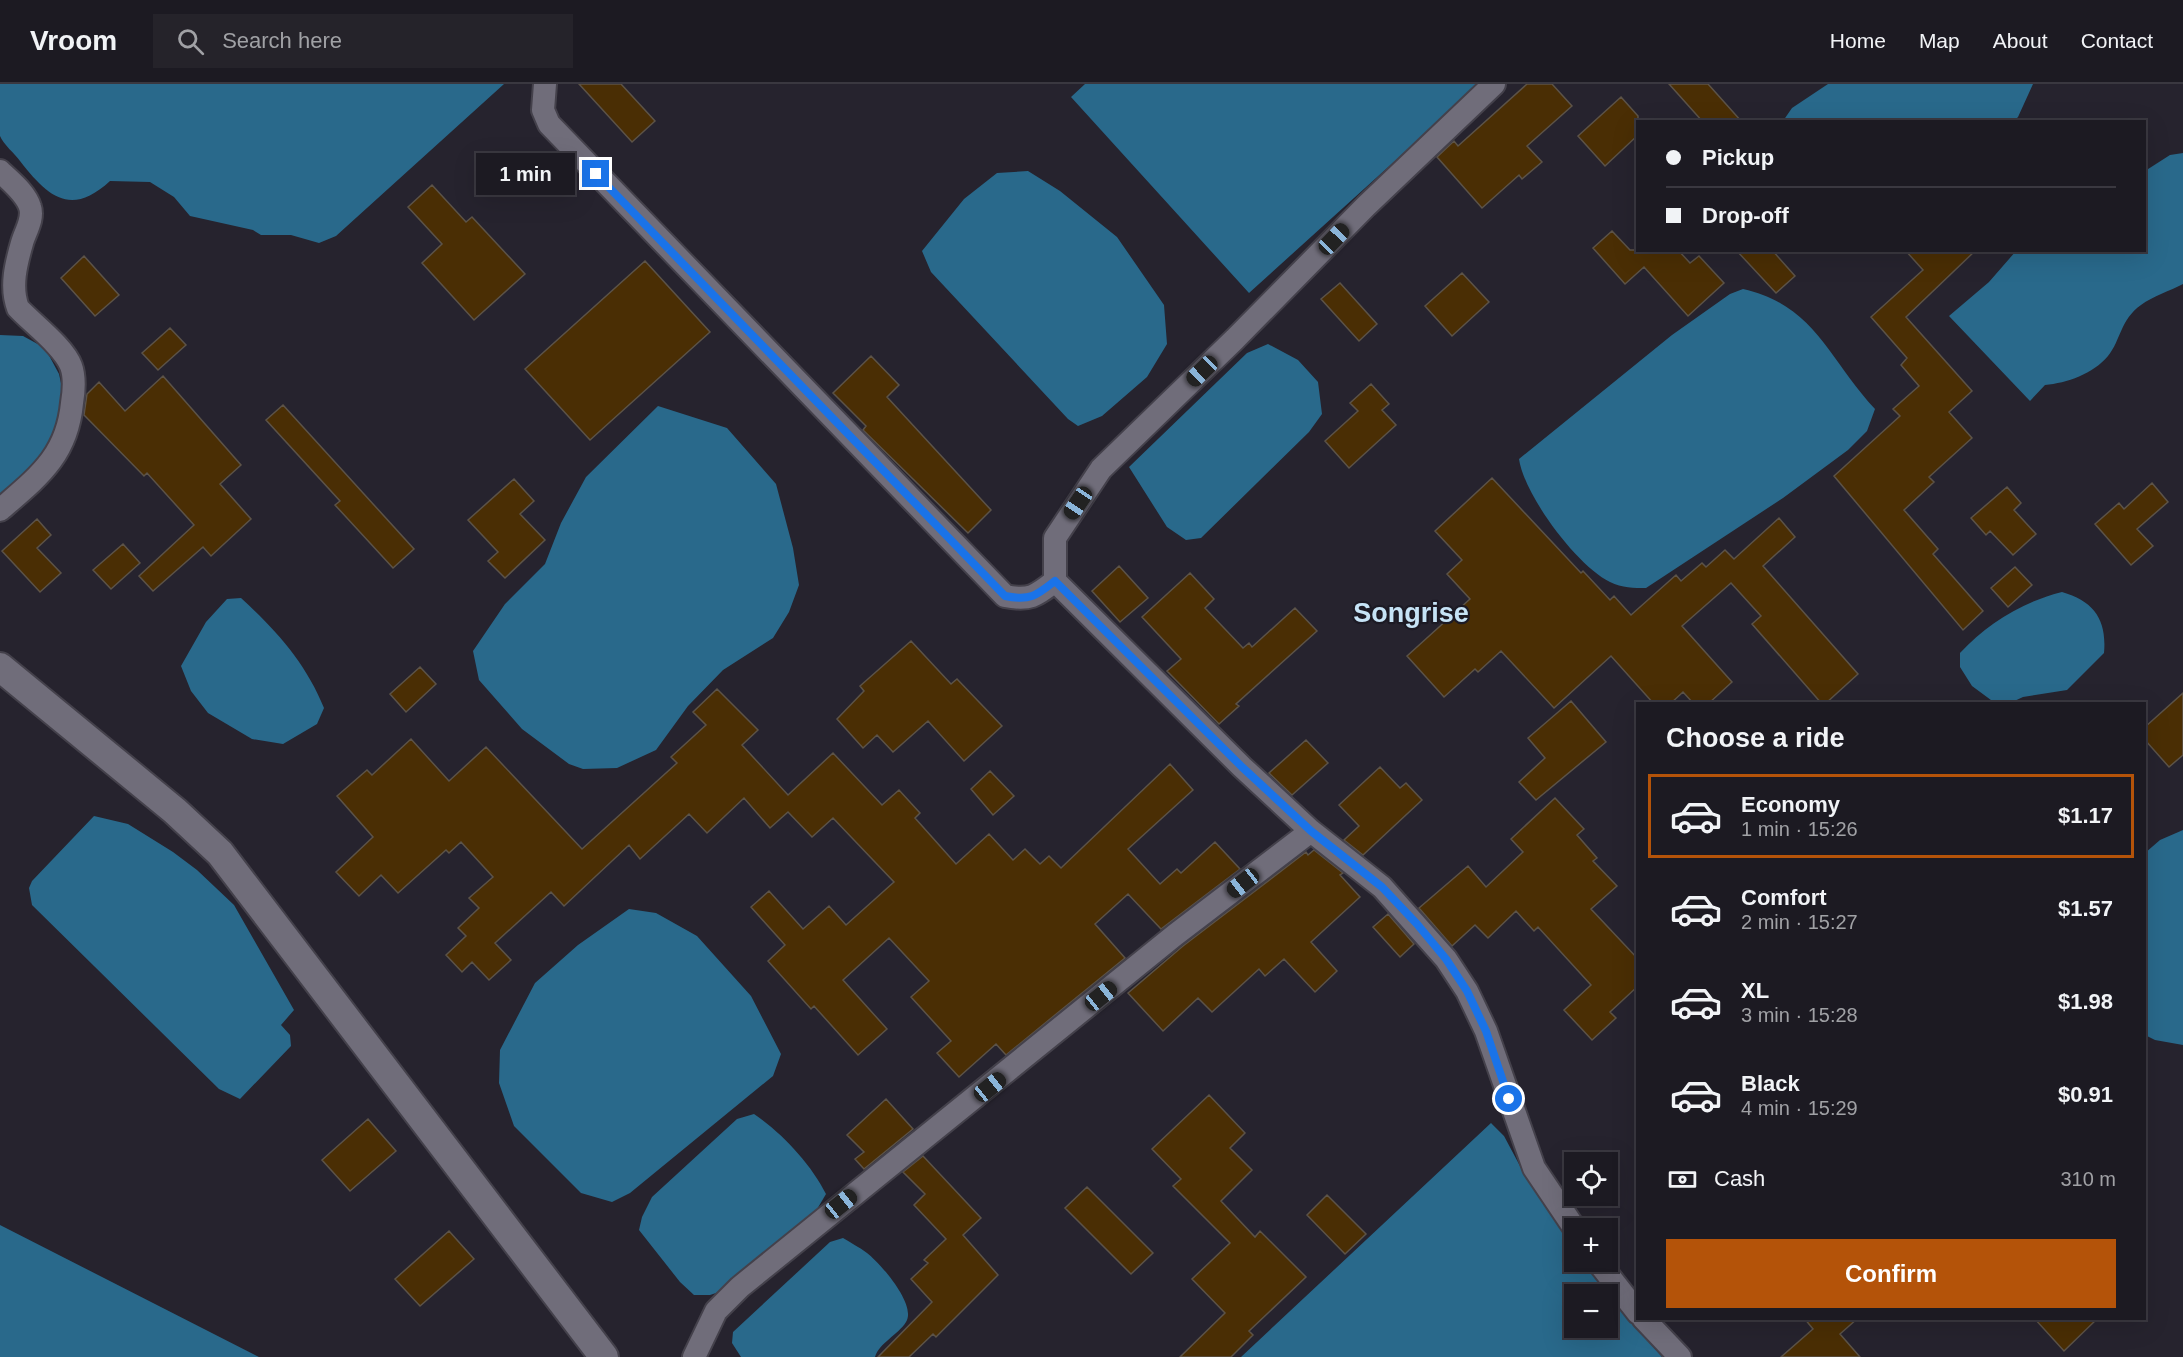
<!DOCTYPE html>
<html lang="en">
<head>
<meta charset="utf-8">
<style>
  body { margin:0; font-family:Helvetica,sans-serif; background:#25232a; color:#f1f3f6; height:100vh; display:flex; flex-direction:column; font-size:22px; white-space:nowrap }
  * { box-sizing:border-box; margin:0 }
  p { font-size:20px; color:#a0a1a5 }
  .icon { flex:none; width:33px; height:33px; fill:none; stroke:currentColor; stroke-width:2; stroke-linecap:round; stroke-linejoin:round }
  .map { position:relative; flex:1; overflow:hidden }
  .drawer { position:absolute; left:1636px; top:618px; width:510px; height:618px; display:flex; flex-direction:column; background:#1c1a22; border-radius:0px; box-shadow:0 6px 24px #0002,0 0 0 2px #3a3840 }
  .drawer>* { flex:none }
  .banner { position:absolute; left:1636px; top:36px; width:510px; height:132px; border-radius:0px; box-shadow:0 6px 24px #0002,0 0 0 2px #3a3840; display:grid; align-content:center; height:132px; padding:0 30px; background:#1c1a22 }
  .tools { position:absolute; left:1564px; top:1068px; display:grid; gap:12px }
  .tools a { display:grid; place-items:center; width:54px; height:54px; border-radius:0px; background:#1c1a22; box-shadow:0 6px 24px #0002,0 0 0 2px #3a3840; font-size:30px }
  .end { position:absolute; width:27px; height:27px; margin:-14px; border:8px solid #1a73e8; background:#fff; box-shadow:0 0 0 3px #fff }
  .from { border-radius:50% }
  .bubble { position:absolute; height:42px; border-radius:0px; background:#1c1a22; box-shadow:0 6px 24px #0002,0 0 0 2px #3a3840; font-size:20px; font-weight:700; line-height:42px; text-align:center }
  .car { position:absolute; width:18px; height:36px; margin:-18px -9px; border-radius:8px; box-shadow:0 0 4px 2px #0007; background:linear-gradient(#222 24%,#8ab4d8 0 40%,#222 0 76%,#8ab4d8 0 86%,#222 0) }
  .banner b { display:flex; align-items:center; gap:21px; height:57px; font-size:22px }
  .banner b+b { border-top:2px solid #3a3840 }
  .banner i { width:15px; height:15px; background:#f1f3f6 }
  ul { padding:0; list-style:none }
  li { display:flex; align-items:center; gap:18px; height:84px; margin:0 12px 9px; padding:0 18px; border:3px solid transparent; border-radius:0px }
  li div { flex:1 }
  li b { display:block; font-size:22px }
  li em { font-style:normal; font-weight:700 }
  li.active { border-color:#b45309 }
  li>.icon { width:54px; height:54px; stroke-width:1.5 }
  h2 { padding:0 30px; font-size:27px; line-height:72px }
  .pay { display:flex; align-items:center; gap:15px; height:66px; padding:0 30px; font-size:22px }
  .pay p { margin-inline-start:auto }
  .button { display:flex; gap:12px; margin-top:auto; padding:12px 30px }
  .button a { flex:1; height:69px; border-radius:0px; background:#b45309; color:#fff; font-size:24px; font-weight:700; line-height:69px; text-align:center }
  header { display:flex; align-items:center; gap:36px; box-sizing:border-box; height:84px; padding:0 30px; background:#1c1a22; border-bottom:2px solid #3a3840 }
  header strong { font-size:28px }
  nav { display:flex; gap:33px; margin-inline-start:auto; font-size:21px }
  .search { width:420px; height:54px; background:#25232a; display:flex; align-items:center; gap:15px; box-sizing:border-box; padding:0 21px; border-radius:0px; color:#a0a1a5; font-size:22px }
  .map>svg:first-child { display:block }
  .water { fill:#29698b }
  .building { fill:#4a2e04; stroke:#5c5348; stroke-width:1.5 }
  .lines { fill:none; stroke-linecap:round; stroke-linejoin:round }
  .minor-casing { stroke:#44414b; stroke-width:26 }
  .tertiary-casing { stroke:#44414b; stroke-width:32 }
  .minor { stroke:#706d7a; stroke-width:22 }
  .tertiary { stroke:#706d7a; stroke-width:28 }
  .route { stroke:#1a73e8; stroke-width:8 }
  .labels { text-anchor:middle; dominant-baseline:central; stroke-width:4.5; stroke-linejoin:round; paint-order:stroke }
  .district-label { font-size:27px; font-weight:bold; fill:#c6e3f6; stroke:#1c1a24 }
</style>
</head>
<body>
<header>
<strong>Vroom</strong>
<div class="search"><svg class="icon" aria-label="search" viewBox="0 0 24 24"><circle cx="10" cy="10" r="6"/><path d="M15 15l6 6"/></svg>Search here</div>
<nav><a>Home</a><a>Map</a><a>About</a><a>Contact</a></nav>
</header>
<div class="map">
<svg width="2183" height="1273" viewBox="0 0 2183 1273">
  <rect width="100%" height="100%" fill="#26232e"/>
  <path class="water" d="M 0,0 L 504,0 L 336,152 L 319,159 L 291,151 L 261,151 L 253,146 L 190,132 L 174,113 L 150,98 L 110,97 C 71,133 48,113 20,77 C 15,70 3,60 0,52 C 0,40 0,13 0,0 Z
    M 1085,0 L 1480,0 L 1249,209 L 1071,13 Z
    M 1828,0 L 2033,0 L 2018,33 L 2014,37 L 1783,37 L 1792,24 Z
    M 2183,69 L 2183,200 C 2170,207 2153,212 2141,221 C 2120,236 2121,256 2108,272 C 2093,290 2067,299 2045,301 L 2030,317 L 1949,232 L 1989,198 L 2016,167 L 2145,166 L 2145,87 L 2170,71 Z
    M 1028,87 L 1060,107 L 1117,153 L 1164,221 L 1167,260 L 1147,293 L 1102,332 L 1078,342 L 1068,335 L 931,188 L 922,167 L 964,115 L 997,89 Z
    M 1743,205 C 1815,221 1829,276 1875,325 L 1867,347 L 1848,366 L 1783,414 L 1646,504 C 1634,504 1622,504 1610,498 C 1577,482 1524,411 1519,375 L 1672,251 L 1730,210 Z
    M 0,251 L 23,252 L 45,264 L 59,290 L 63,308 L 60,337 L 43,375 L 0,419 Z
    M 1268,260 L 1298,276 L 1318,298 L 1322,330 L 1309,348 L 1201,454 L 1186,456 L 1167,443 L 1129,383 L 1247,269 Z
    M 658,322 L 727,344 L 776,400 L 793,464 L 799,501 L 789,528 L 773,554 L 723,586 L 688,622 L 656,666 L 617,684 L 583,685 L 569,680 L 522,645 L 479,596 L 473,567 L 505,520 L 545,480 L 561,439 L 586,393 Z
    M 2062,508 C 2094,517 2107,536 2104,569 L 2067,606 L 2023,613 L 2008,620 L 1995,619 L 1972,602 L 1960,583 L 1960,569 C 1987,540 2022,518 2062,508 Z
    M 241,514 C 276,546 306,579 324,624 L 317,640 L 283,660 L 252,655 L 208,629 L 191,607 L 181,582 L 206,538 L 227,515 Z
    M 94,732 L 128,740 L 173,768 L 197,786 L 234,821 L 294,926 L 281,941 L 290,951 L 291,962 L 240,1015 L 219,1005 L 32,821 L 29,804 L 32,797 Z
    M 2183,746 L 2183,961 L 2155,956 L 2145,951 L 2145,769 L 2160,756 Z
    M 629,825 L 656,829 L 697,852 L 751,912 L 781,970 L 773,992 L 630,1109 L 612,1118 L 581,1109 L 514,1042 L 499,999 L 500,966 L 535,899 L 578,861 Z
    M 754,1030 C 782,1049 811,1080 826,1110 L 816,1127 L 722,1207 L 710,1211 L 694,1211 L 680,1198 L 639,1146 L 642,1133 L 652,1113 L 737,1035 Z
    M 1491,1039 L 1504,1052 L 1527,1095 L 1575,1165 L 1575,1178 L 1584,1178 L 1607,1210 L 1575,1210 L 1575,1244 L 1608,1244 L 1608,1212 L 1662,1273 L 1241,1273 Z
    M 0,1141 L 259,1273 L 0,1273 Z
    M 843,1154 C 851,1159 859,1163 867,1169 C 881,1180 917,1221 906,1238 C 898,1251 879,1259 875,1273 L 741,1273 L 732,1259 L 733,1248 L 830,1158 Z"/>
  <path class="building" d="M 579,0 L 621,0 L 655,37 L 632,58 Z
    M 1527,0 L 1552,0 L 1572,22 L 1527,62 L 1542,78 L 1522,95 L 1519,91 L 1482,124 L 1437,73 L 1454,57 L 1458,62 Z
    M 1669,0 L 1708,0 L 1742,38 L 1703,38 Z
    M 1621,13 L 1638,32 L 1638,51 L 1605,82 L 1578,52 Z
    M 432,101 L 466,138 L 472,133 L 525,190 L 474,236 L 422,179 L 442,160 L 408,123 Z
    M 1612,147 L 1630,166 L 1678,166 L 1690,179 L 1699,172 L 1724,199 L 1688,232 L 1644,183 L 1625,200 L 1593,164 Z
    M 1736,166 L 1772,166 L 1795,192 L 1776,209 Z
    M 1905,166 L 1976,166 L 1906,233 L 1972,307 L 1949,328 L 1972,354 L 1929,393 L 1934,398 L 1904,426 L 1938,465 L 1933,470 L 1983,527 L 1963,546 L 1834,392 L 1900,332 L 1893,325 L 1919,302 L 1901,281 L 1907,274 L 1871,233 L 1923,186 Z
    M 84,172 L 119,211 L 95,232 L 61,194 Z
    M 645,177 L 710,248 L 590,356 L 525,285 Z
    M 1462,189 L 1489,218 L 1452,252 L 1425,222 Z
    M 1340,199 L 1377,240 L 1359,257 L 1321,215 Z
    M 170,244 L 186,261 L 158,286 L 142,269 Z
    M 871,272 L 899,301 L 887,313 L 991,426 L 968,449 L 863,346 L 866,342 L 833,309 Z
    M 163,292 L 241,381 L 220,400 L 251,435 L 211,472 L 203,463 L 153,507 L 139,492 L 194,441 L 147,389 L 144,392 L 84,331 L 87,310 L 99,298 L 125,327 Z
    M 1371,300 L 1389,320 L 1382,326 L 1396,341 L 1349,384 L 1325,357 L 1358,327 L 1350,319 Z
    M 283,321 L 414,465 L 393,484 L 335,421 L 340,417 L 266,336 Z
    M 1492,394 L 1581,489 L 1583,487 L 1610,516 L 1614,512 L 1631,531 L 1676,491 L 1681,497 L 1702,479 L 1706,483 L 1725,466 L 1734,475 L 1779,434 L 1795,453 L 1763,482 L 1858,590 L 1825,620 L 1822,620 L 1752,540 L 1761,532 L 1731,499 L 1682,542 L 1732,598 L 1708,620 L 1694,620 L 1683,608 L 1670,620 L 1654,620 L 1611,572 L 1554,624 L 1501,567 L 1478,588 L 1475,585 L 1444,613 L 1407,572 L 1470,515 L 1447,490 L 1462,476 L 1435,447 Z
    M 514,395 L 534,417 L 520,430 L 545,456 L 505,494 L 488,477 L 498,468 L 468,436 Z
    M 2152,399 L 2168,418 L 2137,445 L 2153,462 L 2131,481 L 2095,440 L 2119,419 L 2124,425 Z
    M 2007,403 L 2021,419 L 2014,426 L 2036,450 L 2013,471 L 1990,447 L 1986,451 L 1971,434 Z
    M 37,435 L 51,451 L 37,464 L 61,489 L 40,508 L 2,467 Z
    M 123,460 L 140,479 L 111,505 L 93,486 Z
    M 1119,482 L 1148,514 L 1120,538 L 1092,507 Z
    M 2015,483 L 2032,501 L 2008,523 L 1991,504 Z
    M 1190,489 L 1214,515 L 1205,524 L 1243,564 L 1249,559 L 1252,563 L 1295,524 L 1317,547 L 1236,620 L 1239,622 L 1219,640 L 1167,587 L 1181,575 L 1142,533 Z
    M 911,557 L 951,600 L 957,595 L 1002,642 L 964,677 L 928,637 L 893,668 L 877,651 L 863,664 L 837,635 L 864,607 L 860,602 Z
    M 420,583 L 436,600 L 406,628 L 390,610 Z
    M 717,605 L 758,646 L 742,661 L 788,711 L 833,669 L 882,721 L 899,706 L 920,729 L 915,734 L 956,780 L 989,750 L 1013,776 L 1025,765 L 1040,780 L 1049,772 L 1061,784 L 1170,680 L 1193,706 L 1128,765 L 1160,800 L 1177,785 L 1181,789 L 1215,758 L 1240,785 L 1161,845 L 1128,810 L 1095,840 L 1125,874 L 1006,971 L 996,960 L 959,993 L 937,969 L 951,957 L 911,913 L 929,897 L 889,854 L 843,896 L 887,945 L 858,971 L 814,922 L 811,925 L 768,877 L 785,861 L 751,823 L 769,807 L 803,845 L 829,822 L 846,841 L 894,798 L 833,734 L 812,753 L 788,728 L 770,744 L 744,714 L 707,749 L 689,730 L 640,775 L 629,761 L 564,822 L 551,808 L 495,859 L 511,876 L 489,896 L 472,878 L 462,888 L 446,871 L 466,852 L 458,844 L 479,824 L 469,814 L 493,793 L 461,758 L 449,769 L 446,766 L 398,809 L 381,791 L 359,812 L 336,788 L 373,753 L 337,712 L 367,686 L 372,691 L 411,655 L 449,697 L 486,663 L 582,765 L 677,679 L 671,673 L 706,641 L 693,628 Z
    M 2183,609 L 2183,671 L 2169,683 L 2145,656 L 2145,643 Z
    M 1571,617 L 1606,658 L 1536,716 L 1519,698 L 1545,674 L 1528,654 Z
    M 1306,656 L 1328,679 L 1292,711 L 1269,689 Z
    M 1380,683 L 1400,704 L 1406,699 L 1422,716 L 1363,771 L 1344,756 L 1359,742 L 1339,721 Z
    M 990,687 L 1014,712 L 993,731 L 971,705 Z
    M 1555,714 L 1584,745 L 1577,751 L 1597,774 L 1593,777 L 1617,802 L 1591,825 L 1638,875 L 1638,902 L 1610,928 L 1616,934 L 1592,956 L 1564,926 L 1591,901 L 1538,843 L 1534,847 L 1516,827 L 1488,854 L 1475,841 L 1452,862 L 1419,824 L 1468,782 L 1486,803 L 1523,768 L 1511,755 Z
    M 1314,766 L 1343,789 L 1340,791 L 1360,813 L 1311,858 L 1337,887 L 1315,908 L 1284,875 L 1265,892 L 1259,885 L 1212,928 L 1198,914 L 1163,947 L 1128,909 L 1183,862 L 1306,768 L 1308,771 Z
    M 1388,830 L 1414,860 L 1400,873 L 1373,843 Z
    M 1209,1011 L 1245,1049 L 1230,1064 L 1252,1086 L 1221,1117 L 1255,1153 L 1260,1147 L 1306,1193 L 1249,1247 L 1253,1251 L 1231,1273 L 1180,1273 L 1225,1229 L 1192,1195 L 1230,1159 L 1173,1102 L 1181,1095 L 1152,1065 Z
    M 886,1015 L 913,1045 L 864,1085 L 855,1075 L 864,1068 L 847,1051 Z
    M 368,1035 L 396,1067 L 350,1107 L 322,1076 Z
    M 923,1072 L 981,1134 L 963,1151 L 998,1191 L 936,1253 L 933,1250 L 909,1273 L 878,1273 L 932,1218 L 911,1195 L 928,1179 L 924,1176 L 946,1155 L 914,1121 L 925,1110 L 903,1088 Z
    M 1087,1103 L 1153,1169 L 1131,1190 L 1065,1124 Z
    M 1327,1111 L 1366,1150 L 1345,1170 L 1307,1131 Z
    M 449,1147 L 474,1175 L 420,1222 L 395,1195 Z
    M 1804,1234 L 1858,1234 L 1840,1250 L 1860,1273 L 1781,1273 L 1813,1245 Z
    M 2034,1234 L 2098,1234 L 2064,1267 Z"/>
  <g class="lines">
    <g class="minor-casing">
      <path id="minor" d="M 545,0 L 543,26 L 549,40 L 1005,512 C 1030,517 1036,512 1055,497 L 1055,454 L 1101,385 L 1235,255 L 1366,122 L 1494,0
        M 0,87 C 10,97 26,109 30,123 C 34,135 25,148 22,159 C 16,180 10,203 18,224 C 32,239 64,263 71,282 C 75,293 74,307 72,319 C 67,372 38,393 0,426
        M 1055,497 L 1242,683 L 1311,747 L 1382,803 L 1446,875 L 1467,907 L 1486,947 L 1534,1084 L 1575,1145
        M 1598,1178 L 1638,1229
        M 1643,1234 L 1680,1273
        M 694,1273 L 716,1227 L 740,1203 L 1175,851 L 1311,747"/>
    </g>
    <g class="tertiary-casing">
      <path id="tertiary" d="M 0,583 L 175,727 L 220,769 L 604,1273"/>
    </g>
    <use href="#minor" class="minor"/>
    <use href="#tertiary" class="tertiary"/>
  </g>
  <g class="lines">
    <path class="route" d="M 596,90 L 1005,512 C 1030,517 1036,512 1055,497 L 1242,683 L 1311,747 L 1382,803 L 1417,840 L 1446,875 L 1467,907 L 1486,947 L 1509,1015"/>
  </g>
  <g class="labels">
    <g class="district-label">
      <text x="1411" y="529">Songrise</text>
    </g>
  </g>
</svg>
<div class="tools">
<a><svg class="icon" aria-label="locate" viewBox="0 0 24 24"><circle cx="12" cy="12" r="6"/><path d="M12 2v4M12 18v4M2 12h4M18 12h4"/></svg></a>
<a>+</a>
<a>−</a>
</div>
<i class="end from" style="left:1509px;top:1015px"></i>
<i class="end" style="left:596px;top:90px"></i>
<div class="bubble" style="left:476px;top:69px;width:99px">1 min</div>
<i class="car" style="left:1334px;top:155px;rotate:44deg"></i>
<i class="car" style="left:1202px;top:287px;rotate:226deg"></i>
<i class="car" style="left:1078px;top:419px;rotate:214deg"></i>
<i class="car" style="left:1243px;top:799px;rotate:232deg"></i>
<i class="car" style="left:1101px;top:912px;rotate:51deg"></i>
<i class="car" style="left:990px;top:1003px;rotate:51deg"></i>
<i class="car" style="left:841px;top:1120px;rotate:51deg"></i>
<div class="banner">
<b><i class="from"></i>Pickup</b>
<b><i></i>Drop-off</b>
</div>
<section class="drawer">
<h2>Choose a ride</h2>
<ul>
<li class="active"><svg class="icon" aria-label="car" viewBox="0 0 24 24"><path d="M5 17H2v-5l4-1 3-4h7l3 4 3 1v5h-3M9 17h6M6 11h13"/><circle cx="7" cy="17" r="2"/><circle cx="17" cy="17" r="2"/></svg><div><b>Economy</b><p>1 min · 15:26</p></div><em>$1.17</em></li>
<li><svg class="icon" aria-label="car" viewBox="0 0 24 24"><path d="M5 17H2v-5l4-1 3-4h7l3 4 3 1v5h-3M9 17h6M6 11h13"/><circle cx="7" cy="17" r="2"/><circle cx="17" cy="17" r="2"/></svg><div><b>Comfort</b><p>2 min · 15:27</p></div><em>$1.57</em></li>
<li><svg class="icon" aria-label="car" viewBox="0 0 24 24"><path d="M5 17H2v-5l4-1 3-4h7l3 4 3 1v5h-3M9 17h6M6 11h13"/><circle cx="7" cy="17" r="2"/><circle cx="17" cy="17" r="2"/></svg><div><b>XL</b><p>3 min · 15:28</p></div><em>$1.98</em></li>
<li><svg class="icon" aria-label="car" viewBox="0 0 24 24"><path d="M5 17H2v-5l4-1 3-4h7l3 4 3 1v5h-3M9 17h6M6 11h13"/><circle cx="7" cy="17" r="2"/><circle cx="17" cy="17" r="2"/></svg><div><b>Black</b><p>4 min · 15:29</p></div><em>$0.91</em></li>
</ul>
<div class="pay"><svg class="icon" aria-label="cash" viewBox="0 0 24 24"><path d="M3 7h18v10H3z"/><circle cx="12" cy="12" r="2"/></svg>Cash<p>310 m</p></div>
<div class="button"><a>Confirm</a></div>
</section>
</div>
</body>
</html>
